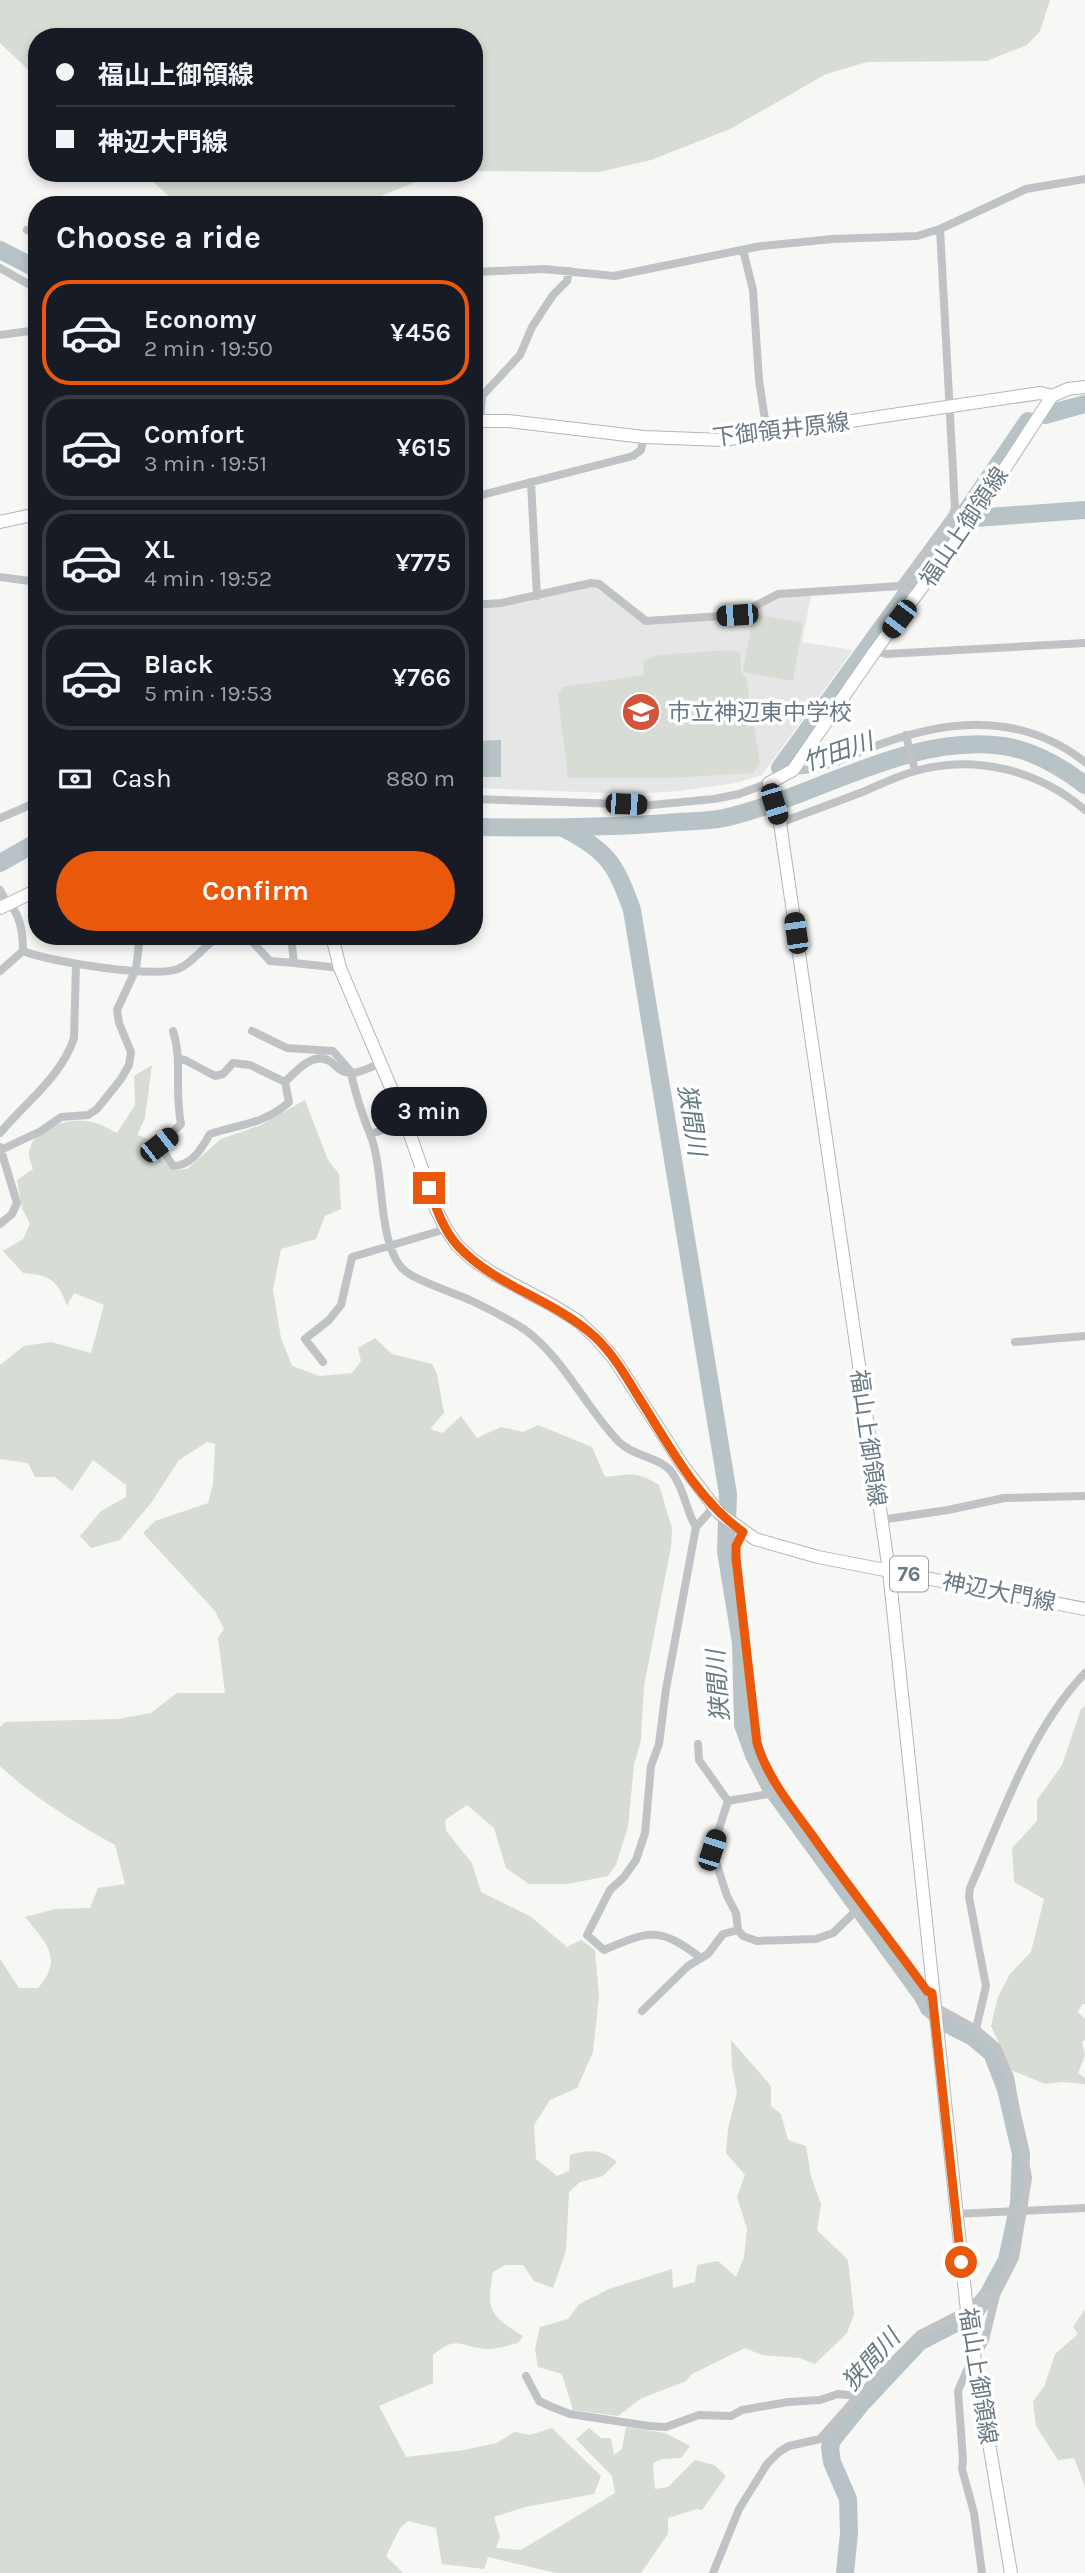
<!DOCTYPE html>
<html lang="en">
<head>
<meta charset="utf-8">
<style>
  body { margin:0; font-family:Karla,"Noto Sans JP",sans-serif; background:#242831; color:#f1f3f6; height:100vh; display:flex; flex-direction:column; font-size:26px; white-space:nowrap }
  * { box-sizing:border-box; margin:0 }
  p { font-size:23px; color:#9ea1a6 }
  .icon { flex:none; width:38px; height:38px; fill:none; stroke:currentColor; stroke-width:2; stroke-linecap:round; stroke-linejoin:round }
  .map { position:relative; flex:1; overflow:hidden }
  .drawer { position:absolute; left:28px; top:196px; width:455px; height:749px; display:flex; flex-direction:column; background:#171b24; border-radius:28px; box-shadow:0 4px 10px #0003 }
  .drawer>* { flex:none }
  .hud { position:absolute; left:28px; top:28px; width:455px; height:154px; border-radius:28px; box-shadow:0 4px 10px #0003; display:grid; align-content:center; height:154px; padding:0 28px; background:#171b24 }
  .end { position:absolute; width:32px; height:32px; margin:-16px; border:9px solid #ea580c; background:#fff; box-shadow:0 0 0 4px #fff }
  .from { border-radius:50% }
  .bubble { position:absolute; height:49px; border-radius:24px; background:#171b24; box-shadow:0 4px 10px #0003; font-size:23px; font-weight:600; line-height:49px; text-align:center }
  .car { position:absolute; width:21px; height:42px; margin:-21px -10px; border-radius:9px; box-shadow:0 0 5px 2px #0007; background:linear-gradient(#222 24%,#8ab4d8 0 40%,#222 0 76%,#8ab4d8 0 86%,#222 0) }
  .hud b { display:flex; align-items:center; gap:24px; height:66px; font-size:26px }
  .hud b+b { border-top:2px solid #363941 }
  .hud i { width:18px; height:18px; background:#f1f3f6 }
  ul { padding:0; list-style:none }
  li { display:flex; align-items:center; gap:21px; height:105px; margin:0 14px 10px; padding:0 14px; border:4px solid #363941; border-radius:28px }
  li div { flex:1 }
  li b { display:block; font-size:26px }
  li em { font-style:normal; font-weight:600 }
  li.selected { border-color:#ea580c }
  li>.icon { width:63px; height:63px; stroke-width:1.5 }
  h2 { padding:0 28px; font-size:32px; line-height:84px }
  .pay { display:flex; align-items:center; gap:18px; height:77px; padding:0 28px; font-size:26px }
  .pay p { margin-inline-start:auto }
  .action { display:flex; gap:14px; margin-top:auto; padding:14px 28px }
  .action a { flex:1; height:80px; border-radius:42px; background:#ea580c; color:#fff; font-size:28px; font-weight:600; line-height:80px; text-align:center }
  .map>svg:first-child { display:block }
  .built { fill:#e5e6e5 }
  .green { fill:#d7dcd4 }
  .water { fill:#b7c3c6 }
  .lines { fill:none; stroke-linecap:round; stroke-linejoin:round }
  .river { stroke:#b7c3c6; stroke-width:18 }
  .secondary-casing { stroke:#b1b7bb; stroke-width:14 }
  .primary-casing { stroke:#b2b7ba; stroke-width:14 }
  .street { stroke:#bfc3c6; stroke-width:8 }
  .secondary { stroke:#fff; stroke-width:12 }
  .primary { stroke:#fff; stroke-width:12 }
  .route { stroke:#ea580c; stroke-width:9 }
  .labels { text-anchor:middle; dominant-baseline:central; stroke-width:7; stroke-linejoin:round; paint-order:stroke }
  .shield { fill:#fff; stroke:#96a1a8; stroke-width:2 }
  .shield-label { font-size:21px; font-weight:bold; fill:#697983 }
  .street-label { font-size:23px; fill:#697983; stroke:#fff }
  .poi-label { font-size:23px; fill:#697983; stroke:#fff; text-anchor:start }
  .water-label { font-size:24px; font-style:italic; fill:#65797f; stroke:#fff }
</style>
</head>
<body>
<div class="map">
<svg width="1085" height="2573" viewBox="0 0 1085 2573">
  <rect width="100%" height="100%" fill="#f7f7f5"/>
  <path class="built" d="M 588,586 L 598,586 L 646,625 L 742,617 L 779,597 L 811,595 L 802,642 L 853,650 L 762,775 L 735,783 L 679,791 L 633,794 L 474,788 L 474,608 L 541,598 Z"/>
  <path class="green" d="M 0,0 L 1050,0 L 1040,31 L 1027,45 L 987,61 L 867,62 L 826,74 L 730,129 L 651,160 L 599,172 L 474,171 L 474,37 L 37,37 L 37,78 L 0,43 Z
    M 143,173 L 460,173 L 428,177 L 358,205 L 179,205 Z
    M 753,614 L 803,623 L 793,681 L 743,672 Z
    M 729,650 L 740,652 L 741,672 L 746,677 L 760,763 L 753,773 L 669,778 L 568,778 L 558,694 L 563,687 L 644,675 L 643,661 L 658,655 Z
    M 152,1065 L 145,1118 L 137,1135 L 146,1138 L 171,1170 L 187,1169 L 221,1139 L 261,1125 L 305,1100 L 328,1160 L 339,1174 L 341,1209 L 325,1216 L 316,1239 L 281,1249 L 273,1290 L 281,1338 L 292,1366 L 320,1376 L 352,1373 L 361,1361 L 358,1348 L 375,1338 L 392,1354 L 432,1364 L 437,1374 L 444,1413 L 430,1429 L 443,1433 L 461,1416 L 477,1438 L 501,1427 L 523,1432 L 538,1425 L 592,1447 L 605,1477 C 632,1475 634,1470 659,1485 L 672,1528 L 671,1547 L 644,1686 L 641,1740 L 634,1765 L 628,1827 L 616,1865 L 608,1876 L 568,1884 L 529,1884 L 506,1868 L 494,1828 L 467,1805 L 445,1820 L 446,1831 L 472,1863 L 481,1892 L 530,1916 L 567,1947 L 581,1940 L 595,1950 L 599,1996 L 593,2052 L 577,2088 L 550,2100 L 534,2125 L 536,2159 L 557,2176 L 569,2171 L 570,2155 C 588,2149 603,2149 617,2162 L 603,2176 L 580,2182 L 569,2192 L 566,2251 L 553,2288 L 534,2281 L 523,2265 L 505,2265 L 493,2272 C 486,2312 490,2315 523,2336 L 518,2343 C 508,2345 495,2350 485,2349 C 459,2346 457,2335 433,2355 L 433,2383 L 379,2406 L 406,2457 L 464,2450 L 496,2443 L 515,2432 L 530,2435 L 552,2428 L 601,2476 L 594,2494 L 525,2507 L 494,2517 L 500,2537 L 496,2548 L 521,2550 L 615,2493 L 612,2476 L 576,2439 L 589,2428 L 601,2438 L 611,2438 L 614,2455 L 622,2449 L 626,2427 L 665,2433 L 690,2446 L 681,2458 L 663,2459 L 653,2463 L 655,2489 L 668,2487 L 695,2460 L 714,2465 L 726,2476 L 702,2510 L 697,2509 L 668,2518 L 668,2534 L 641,2573 L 556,2573 L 488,2557 L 484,2569 L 442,2564 L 436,2528 L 408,2521 L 400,2528 L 386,2556 L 403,2573 L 0,2573 L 0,1959 L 19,1988 L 38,1988 C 64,1958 46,1943 25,1917 L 55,1909 L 90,1908 L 98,1888 L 125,1884 L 115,1845 C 74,1822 34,1798 0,1766 L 0,1727 L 5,1722 L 118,1719 L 151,1713 L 177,1693 L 225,1693 L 218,1638 L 224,1629 L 215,1611 L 143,1533 L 155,1521 L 208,1503 L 213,1484 L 215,1444 L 207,1442 L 179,1460 L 151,1503 L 120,1540 L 91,1548 L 80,1536 L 101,1511 L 126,1497 L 126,1485 L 93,1460 L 72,1491 L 55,1477 L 35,1477 L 28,1463 L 0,1459 L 0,1365 L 24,1346 L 51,1342 L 91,1353 L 104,1305 L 74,1293 L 67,1306 C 58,1280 50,1275 23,1273 L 3,1251 L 23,1239 L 30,1224 L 22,1208 L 17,1180 L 33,1169 C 32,1164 28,1157 29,1153 C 32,1126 70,1117 92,1122 C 101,1124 109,1129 117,1133 L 135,1105 L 134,1076 Z
    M 1085,1706 L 1085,2004 L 1082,2004 L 1078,2012 L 1085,2019 L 1085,2040 L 1082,2042 L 1085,2055 L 1078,2073 L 1085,2078 L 1085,2084 L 1062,2082 L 1045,2084 L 1011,2070 L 991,2026 L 998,1997 L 1010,1974 L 1031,1952 L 1044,1899 L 1014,1882 L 1012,1848 L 1037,1821 L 1037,1800 L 1062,1765 L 1081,1709 Z
    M 731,2040 L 771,2086 L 771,2106 L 781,2114 L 788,2140 L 806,2146 L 811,2176 L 821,2204 L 817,2230 L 848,2260 L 854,2314 L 847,2333 L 815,2364 L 800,2358 L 762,2355 L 745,2348 L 692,2374 L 686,2381 L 640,2399 L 618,2416 L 573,2410 L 562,2374 L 538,2367 L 535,2349 L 540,2327 L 568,2319 L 579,2304 L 609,2289 L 672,2269 L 673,2288 L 695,2282 L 697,2265 L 718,2261 L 736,2277 L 744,2257 L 747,2229 L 737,2197 L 745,2175 L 726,2153 L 728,2129 L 737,2093 L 732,2067 Z
    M 1085,2309 L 1085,2487 L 1074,2458 L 1058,2460 L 1036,2426 L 1033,2401 L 1044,2387 L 1055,2354 L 1078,2334 L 1073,2327 Z"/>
  <path class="water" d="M 501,740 L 501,777 L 477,777 L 476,741 Z"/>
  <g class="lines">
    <path class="river" d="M 0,250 L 37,269
      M 1045,415 L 1085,404
      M 961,519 L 1085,510
      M 780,768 L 961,519 L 1028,421
      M 474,827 C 538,828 602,828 666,823 C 684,821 705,822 724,818 C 812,798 902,737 994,745 C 1028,747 1059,765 1085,785
      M 565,829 C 608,851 616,865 632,910 L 728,1494 L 726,1551 L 741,1643 L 743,1725 L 754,1755 L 770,1786 L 922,1995 L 929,2008 L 949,2025 L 973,2037 L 992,2053 L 1006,2089 L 1021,2154 L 1019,2204 L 1007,2260 L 988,2295 L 973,2314 L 919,2342 L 861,2404 L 832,2440 L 830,2448 L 832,2462 L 848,2499 L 849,2533 L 845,2573
      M 0,863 L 37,842"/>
    <g class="secondary-casing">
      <path id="secondary" d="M 474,421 L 508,421 L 644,437 L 723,440 L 1040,393 L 1052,396 L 1068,389 L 1085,387
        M 0,522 L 37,514
        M 1011,2573 L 968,2320 L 889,1571 L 780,823 L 769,783 L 793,770 L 875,651 L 970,522 L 1052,396"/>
    </g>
    <g class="primary-casing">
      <path id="primary" d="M 0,908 L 37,890
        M 332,936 L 340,968 L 406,1123 L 436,1209 L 446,1229 L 457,1245 L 472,1259 L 494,1274 L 552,1305 L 578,1321 L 597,1339 L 615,1360 L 683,1466 L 719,1513 L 755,1539 L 818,1557 L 1085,1609"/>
    </g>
    <path class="street" d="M 27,230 L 37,235
      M 743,250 L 753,290 L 759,380 L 767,433
      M 0,268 L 37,289
      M 474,272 L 544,269 L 614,276 L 761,246 L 833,239 L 917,236 L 940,229 L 1026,189 L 1085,179
      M 0,335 L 37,330
      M 480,421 L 482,396 L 520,355 L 532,327 L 553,295 L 567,281 L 569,271
      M 531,482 L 537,596
      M 474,497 L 633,456 L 641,450 L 644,437
      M 0,577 L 37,582
      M 900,586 L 953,514 L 955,508 L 940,229
      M 474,605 L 501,603 L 591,583 L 599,584 L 646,621 L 737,615 L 778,594 L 900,586 L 916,597
      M 875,651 L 886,654 L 1085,643
      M 906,735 L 915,771
      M 793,770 C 817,773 843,758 865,750 C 941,720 1017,709 1085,762
      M 474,799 L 651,805 L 714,799 L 739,794 L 769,783
      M 0,818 L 37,802
      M 780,823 C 808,812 837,802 865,791 C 881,784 898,776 915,771 C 975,754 1038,770 1085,810
      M 0,890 C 4,899 8,903 14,910 C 22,922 23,937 23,951 L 0,971
      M 247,936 L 270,961 L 294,963
      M 291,936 L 294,963 L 340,968
      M 23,951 C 50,962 153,978 178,969 C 195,962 204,944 221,936
      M 173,1031 C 183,1062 174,1090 181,1124 L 159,1145 L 173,1166 C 193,1165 201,1149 210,1134 C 238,1125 267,1123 289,1102 L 285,1082
      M 252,1031 L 287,1048 L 333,1051 L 353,1074 L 352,1078 C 357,1098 362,1115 370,1134 C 385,1170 377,1238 401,1267 C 411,1280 456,1293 472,1301 C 489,1309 508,1319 524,1329 C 564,1358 585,1407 619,1442 C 634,1457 662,1457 673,1474 C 685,1491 686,1511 696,1527
      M 179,1059 L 185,1060 L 215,1076 L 223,1074 L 233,1063 L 250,1065 L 285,1082 C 296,1071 314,1050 331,1062 C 337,1067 342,1073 350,1073 C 359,1074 372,1066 381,1063
      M 0,1133 C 25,1103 62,1076 74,1038 L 76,964
      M 370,1134 L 406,1123
      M 0,1147 L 17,1203 L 12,1214 L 0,1224
      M 1,1150 L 41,1131 L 61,1117 L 88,1115 L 97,1109 L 121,1079 L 129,1065 L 131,1052 L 119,1023 L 117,1010 L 136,969 L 140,936
      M 1015,1342 L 1085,1336
      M 323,1362 L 305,1339 L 329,1320 L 341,1305 L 352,1257 L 446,1229
      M 880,1520 L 948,1510 L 1004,1498 L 1085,1496
      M 743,1532 L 736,1547 L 736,1558 L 757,1743 C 768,1779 793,1809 815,1839 C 852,1890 890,1940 927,1991 L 932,1993
      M 698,1744 L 699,1760 L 728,1801
      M 778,1788 L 768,1794 L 728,1801 L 712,1850 L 727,1896 L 736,1913 L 738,1930 L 743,1936 L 757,1941 L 816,1939 L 833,1933 L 862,1905
      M 701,1958 C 660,1927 650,1930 604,1950 L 587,1935 L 610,1890 L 624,1877 L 636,1860 L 645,1833 L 651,1766 L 659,1744 L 666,1689 L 696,1527 L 714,1507
      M 934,2006 L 976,2029 L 997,2047 L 1010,2077 L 1028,2178 L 1015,2258 L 996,2295 L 985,2340 L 979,2351 L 973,2356 L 958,2391 L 963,2460 L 962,2469 L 974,2513 L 982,2573
      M 642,2011 L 688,1966 L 708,1954 L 723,1934 L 738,1930
      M 976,2029 L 986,1986 L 969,1897 L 970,1888 C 1002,1816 1029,1732 1085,1673
      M 955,2214 L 1085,2208
      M 526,2376 L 539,2401 L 552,2407 L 570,2414 L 649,2426 L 666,2427 L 699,2415 L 731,2416 L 742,2410 L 788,2402 L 820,2400 L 838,2394 L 858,2396
      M 713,2573 L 739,2509 L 767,2464 L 779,2452 L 789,2446 L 820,2439 L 858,2396 L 920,2334 L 967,2310 L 982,2296 L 996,2295"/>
    <use href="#secondary" class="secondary"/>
    <use href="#primary" class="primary"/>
  </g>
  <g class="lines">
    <path class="route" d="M 429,1188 C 436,1208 443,1229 457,1245 C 494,1286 554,1299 595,1337 C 612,1353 624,1373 636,1393 C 667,1441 695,1498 743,1532 L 736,1546 L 736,1558 L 757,1743 C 767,1777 791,1806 812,1835 C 849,1888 889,1938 927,1991 L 932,1993 L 961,2262"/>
  </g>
  <defs>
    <g id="school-disc" transform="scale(2.0125)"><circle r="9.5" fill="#d2543a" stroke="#fff"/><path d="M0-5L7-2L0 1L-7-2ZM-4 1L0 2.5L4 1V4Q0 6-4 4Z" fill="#fff"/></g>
  </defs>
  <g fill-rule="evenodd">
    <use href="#school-disc" x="641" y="712"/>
  </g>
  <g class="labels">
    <rect class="shield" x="890" y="1556.5" width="38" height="35" rx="5"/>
    <g class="shield-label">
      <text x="909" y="1574">76</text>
    </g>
    <g class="street-label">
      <text transform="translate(781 430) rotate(-7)">下御領井原線</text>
      <text transform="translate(964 527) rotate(-56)">福山上御領線</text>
      <text transform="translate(868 1438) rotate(82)">福山上御領線</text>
      <text transform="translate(999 1592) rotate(11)">神辺大門線</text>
      <text transform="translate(978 2376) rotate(81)">福山上御領線</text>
    </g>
    <g class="poi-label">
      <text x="668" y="712">市立神辺東中学校</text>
    </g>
    <g class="water-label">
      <text transform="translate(838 752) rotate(-19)">竹田川</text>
      <text transform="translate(692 1120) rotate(81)">狭間川</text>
      <text transform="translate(718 1686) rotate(-94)">狭間川</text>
      <text transform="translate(871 2360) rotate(-48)">狭間川</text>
    </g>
  </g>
</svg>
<i class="end from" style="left:961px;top:2262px"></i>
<i class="end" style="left:429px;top:1188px"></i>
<div class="bubble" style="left:371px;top:1087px;width:116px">3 min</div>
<i class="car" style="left:737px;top:615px;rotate:266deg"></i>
<i class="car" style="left:899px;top:619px;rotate:217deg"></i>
<i class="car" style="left:626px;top:804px;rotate:92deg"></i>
<i class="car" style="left:774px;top:804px;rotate:163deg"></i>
<i class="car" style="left:796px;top:933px;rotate:352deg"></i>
<i class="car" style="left:159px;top:1145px;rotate:52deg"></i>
<i class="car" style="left:712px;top:1850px;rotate:18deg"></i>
<div class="hud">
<b><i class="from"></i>福山上御領線</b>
<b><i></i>神辺大門線</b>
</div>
<section class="drawer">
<h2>Choose a ride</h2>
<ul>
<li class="selected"><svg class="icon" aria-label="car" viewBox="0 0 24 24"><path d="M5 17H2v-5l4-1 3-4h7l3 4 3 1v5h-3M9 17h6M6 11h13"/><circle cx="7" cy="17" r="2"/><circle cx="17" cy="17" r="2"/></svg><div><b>Economy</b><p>2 min · 19:50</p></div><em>¥456</em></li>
<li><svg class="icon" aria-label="car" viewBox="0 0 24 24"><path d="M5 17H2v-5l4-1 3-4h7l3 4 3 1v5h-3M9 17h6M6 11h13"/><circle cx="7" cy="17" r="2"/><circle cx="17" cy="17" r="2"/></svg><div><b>Comfort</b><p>3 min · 19:51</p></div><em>¥615</em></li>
<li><svg class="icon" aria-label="car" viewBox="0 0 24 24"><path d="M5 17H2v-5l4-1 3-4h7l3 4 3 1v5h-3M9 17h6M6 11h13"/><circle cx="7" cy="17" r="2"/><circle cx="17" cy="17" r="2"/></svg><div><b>XL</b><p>4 min · 19:52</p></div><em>¥775</em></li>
<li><svg class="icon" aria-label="car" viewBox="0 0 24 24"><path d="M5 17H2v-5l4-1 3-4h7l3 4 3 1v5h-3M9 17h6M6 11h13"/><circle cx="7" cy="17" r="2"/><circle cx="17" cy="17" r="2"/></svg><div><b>Black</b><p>5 min · 19:53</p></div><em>¥766</em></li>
</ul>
<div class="pay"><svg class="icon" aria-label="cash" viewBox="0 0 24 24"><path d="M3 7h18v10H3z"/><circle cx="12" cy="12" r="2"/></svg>Cash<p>880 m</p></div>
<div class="action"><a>Confirm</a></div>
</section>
</div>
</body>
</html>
